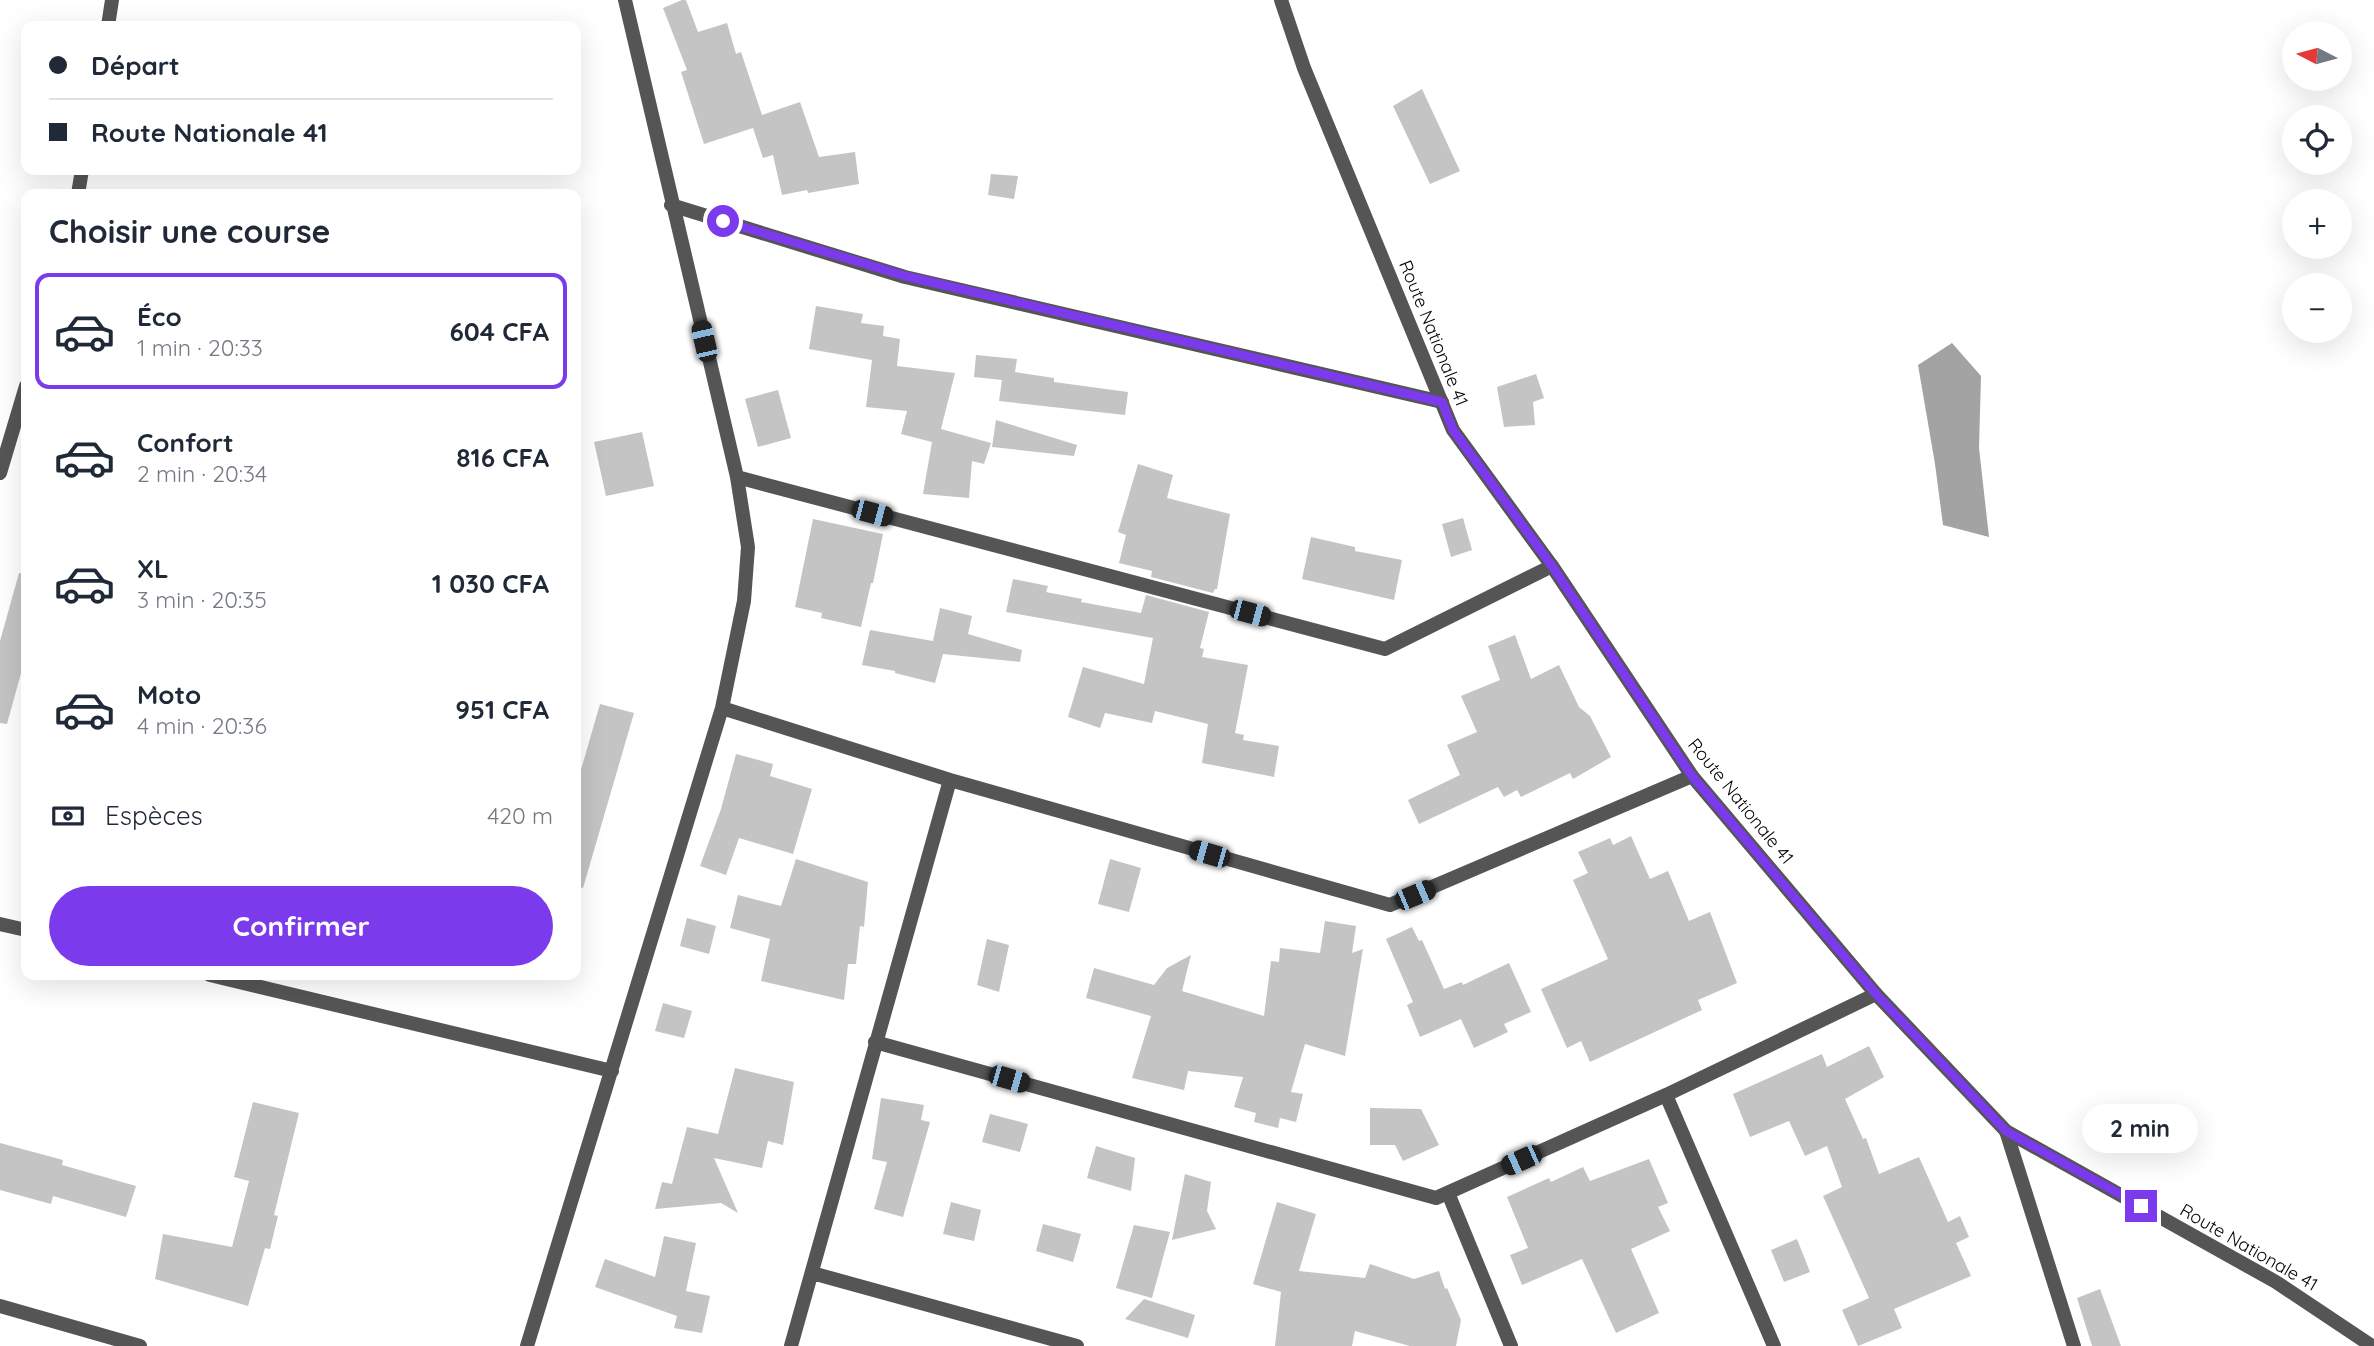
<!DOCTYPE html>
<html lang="fr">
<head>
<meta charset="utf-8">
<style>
  body { margin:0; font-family:Quicksand,sans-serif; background:#f6f6f7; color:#1f2937; height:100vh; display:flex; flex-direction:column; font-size:26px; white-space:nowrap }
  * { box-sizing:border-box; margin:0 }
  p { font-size:23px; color:#747a83 }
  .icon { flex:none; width:38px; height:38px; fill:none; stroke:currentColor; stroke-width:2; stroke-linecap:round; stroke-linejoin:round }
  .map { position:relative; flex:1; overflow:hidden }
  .details { position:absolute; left:21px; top:189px; width:560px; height:791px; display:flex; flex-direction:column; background:#fff; border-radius:14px; box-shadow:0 7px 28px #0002 }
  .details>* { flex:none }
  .hud { position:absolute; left:21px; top:21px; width:560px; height:154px; border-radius:14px; box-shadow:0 7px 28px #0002; display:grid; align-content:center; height:154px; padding:0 28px; background:#fff }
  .needle { width:46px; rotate:276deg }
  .controls { position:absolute; left:2282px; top:21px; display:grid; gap:14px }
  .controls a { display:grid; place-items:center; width:70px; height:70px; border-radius:50%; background:#fff; box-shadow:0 7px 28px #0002; font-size:35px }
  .end { position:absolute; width:32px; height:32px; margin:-16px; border:9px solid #7c3aed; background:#fff; box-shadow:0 0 0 4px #fff }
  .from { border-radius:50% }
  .bubble { position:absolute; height:49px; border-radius:24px; background:#fff; box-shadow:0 7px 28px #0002; font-size:23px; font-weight:700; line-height:49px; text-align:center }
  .car { position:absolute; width:21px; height:42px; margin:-21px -10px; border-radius:9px; box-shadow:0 0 5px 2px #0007; background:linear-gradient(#222 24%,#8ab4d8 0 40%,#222 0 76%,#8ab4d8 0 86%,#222 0) }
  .hud b { display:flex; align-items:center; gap:24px; height:66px; font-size:26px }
  .hud b+b { border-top:2px solid #e0e1e3 }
  .hud i { width:18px; height:18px; background:#1f2937 }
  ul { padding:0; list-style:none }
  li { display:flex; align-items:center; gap:21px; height:116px; margin:0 14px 10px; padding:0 14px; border:4px solid transparent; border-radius:14px }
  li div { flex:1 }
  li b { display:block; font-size:26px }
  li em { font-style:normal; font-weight:700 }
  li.active { border-color:#7c3aed }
  li>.icon { width:63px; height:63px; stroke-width:1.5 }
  h2 { padding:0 28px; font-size:32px; line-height:84px }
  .pay { display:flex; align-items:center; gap:18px; height:77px; padding:0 28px; font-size:26px }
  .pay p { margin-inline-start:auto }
  .button { display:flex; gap:14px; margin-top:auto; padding:14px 28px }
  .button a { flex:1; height:80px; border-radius:42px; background:#7c3aed; color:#fff; font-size:28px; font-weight:700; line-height:80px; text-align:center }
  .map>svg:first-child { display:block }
  .water { fill:#a3a3a3 }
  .building { fill:#c4c4c4 }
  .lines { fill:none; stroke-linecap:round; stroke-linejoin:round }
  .minor { stroke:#555; stroke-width:14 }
  .tertiary { stroke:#555; stroke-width:14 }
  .route { stroke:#7c3aed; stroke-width:9 }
  .labels { text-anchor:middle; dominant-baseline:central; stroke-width:5; stroke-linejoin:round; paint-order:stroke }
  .street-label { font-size:18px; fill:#000; stroke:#fff }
</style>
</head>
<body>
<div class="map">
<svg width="2374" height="1346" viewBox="0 0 2374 1346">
  <rect width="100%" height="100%" fill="#fff"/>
  <path class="water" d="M 1952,343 L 1981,376 L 1979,448 L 1989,537 L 1943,525 L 1935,464 L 1918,365 Z"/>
  <path class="building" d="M 682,0 L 686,0 L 698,32 L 727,23 L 736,54 L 741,52 L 762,115 L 800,102 L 819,157 L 855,152 L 859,184 L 808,193 L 807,190 L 782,195 L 773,155 L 763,158 L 753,128 L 704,144 L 681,72 L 687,70 L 663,8 Z
    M 1422,89 L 1460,171 L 1430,184 L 1393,106 Z
    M 991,174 L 1018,176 L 1014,199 L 988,195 Z
    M 816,306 L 863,314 L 861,323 L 884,326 L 883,336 L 900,339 L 897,366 L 955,373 L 941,429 L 991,443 L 984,464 L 972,461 L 969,498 L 923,494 L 932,442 L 901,434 L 907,411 L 866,407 L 872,360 L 809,349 Z
    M 976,355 L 1017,359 L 1015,372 L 1054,378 L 1054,382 L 1128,392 L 1125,415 L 999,401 L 1002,380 L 974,377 Z
    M 1536,374 L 1544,398 L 1533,402 L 1535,425 L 1504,427 L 1497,387 Z
    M 778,390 L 791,438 L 758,447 L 745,399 Z
    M 996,420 L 1077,445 L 1074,456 L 992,447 Z
    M 642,432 L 654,486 L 606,496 L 594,442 Z
    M 1138,464 L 1173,475 L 1167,498 L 1230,514 L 1217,589 L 1215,589 L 1213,593 L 1151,577 L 1152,571 L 1119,563 L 1126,535 L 1118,532 Z
    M 1463,518 L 1472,550 L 1451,557 L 1442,524 Z
    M 813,519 L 883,534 L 873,583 L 871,583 L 861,627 L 821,618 L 822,613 L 795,607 Z
    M 1311,537 L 1355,547 L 1355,551 L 1402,560 L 1394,600 L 1302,579 Z
    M 19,573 L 26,574 L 26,655 L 7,724 L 0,723 L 0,641 Z
    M 1013,579 L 1048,586 L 1046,592 L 1082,599 L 1081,602 L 1141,613 L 1146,595 L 1209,612 L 1200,648 L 1204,649 L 1202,657 L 1248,665 L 1235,733 L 1244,735 L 1243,740 L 1279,746 L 1274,777 L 1202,763 L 1208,724 L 1155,711 L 1152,723 L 1105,713 L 1100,728 L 1068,717 L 1083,667 L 1144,684 L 1153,638 L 1006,612 Z
    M 940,608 L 972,616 L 968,634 L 1022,650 L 1020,662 L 943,654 L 935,683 L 895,673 L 895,671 L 862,665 L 870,630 L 933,641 Z
    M 1515,635 L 1531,679 L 1559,665 L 1579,707 L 1590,716 L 1611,757 L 1573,779 L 1570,773 L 1521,797 L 1517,790 L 1504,797 L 1498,787 L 1419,824 L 1408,800 L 1460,775 L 1447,745 L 1477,732 L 1461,696 L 1500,680 L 1488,646 Z
    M 600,704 L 634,713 L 583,888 L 576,887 L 576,787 Z
    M 736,754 L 773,764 L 770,776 L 812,789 L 793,854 L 739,838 L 726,875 L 700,866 L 721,809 Z
    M 1631,836 L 1650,879 L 1668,871 L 1689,921 L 1710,912 L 1737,983 L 1698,1000 L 1702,1010 L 1590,1062 L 1581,1041 L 1567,1048 L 1541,989 L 1608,959 L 1573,880 L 1588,873 L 1578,852 L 1610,838 L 1613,845 Z
    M 796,859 L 868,882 L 864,927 L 860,926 L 856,964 L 848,964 L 844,1000 L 761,981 L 770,939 L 730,928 L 738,895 L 781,906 Z
    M 1110,859 L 1141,868 L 1129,912 L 1098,904 Z
    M 687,918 L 716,926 L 709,954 L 680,946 Z
    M 1325,921 L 1356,926 L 1352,953 L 1363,949 L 1345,1056 L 1305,1044 L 1291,1092 L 1303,1094 L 1296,1122 L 1280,1118 L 1278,1128 L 1254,1122 L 1256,1113 L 1234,1107 L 1243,1077 L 1188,1071 L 1184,1090 L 1132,1078 L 1151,1016 L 1086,998 L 1094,968 L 1154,985 L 1167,968 L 1191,955 L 1182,991 L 1264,1016 L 1271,961 L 1279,962 L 1280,948 L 1320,953 Z
    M 1412,927 L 1419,941 L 1422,940 L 1444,989 L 1462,982 L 1463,985 L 1509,963 L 1531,1012 L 1504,1024 L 1508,1032 L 1474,1048 L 1461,1019 L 1420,1037 L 1407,1005 L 1413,1002 L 1386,939 Z
    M 987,939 L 1009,945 L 999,992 L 977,985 Z
    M 663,1003 L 692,1011 L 684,1038 L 655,1031 Z
    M 1869,1046 L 1884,1077 L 1845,1099 L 1863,1139 L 1866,1138 L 1879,1174 L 1919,1157 L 1948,1222 L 1960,1216 L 1969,1237 L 1956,1243 L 1971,1276 L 1894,1309 L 1902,1328 L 1858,1346 L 1842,1310 L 1869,1298 L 1823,1196 L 1842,1187 L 1827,1146 L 1805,1156 L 1789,1121 L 1750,1137 L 1733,1094 L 1822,1054 L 1827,1067 Z
    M 735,1068 L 794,1082 L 783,1145 L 768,1141 L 762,1168 L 714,1158 L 738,1213 L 721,1203 L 655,1209 L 662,1182 L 672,1184 L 687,1127 L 718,1134 Z
    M 881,1098 L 924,1105 L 921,1120 L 930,1122 L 903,1217 L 874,1209 L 887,1162 L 872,1159 Z
    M 253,1102 L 299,1113 L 274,1215 L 278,1216 L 270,1249 L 265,1248 L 248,1306 L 155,1279 L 163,1234 L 232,1247 L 249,1181 L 234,1177 Z
    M 1370,1108 L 1421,1109 L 1439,1145 L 1403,1161 L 1395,1145 L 1370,1145 Z
    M 990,1114 L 1028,1124 L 1020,1152 L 982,1142 Z
    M 0,1143 L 63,1160 L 62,1165 L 136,1186 L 126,1217 L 53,1196 L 51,1204 L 0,1190 Z
    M 1096,1146 L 1135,1158 L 1131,1191 L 1087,1178 Z
    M 1649,1159 L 1668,1203 L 1658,1207 L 1670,1231 L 1631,1249 L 1659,1313 L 1616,1333 L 1582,1259 L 1522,1285 L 1510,1255 L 1528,1248 L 1507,1197 L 1549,1178 L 1551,1182 L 1583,1167 L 1590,1181 Z
    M 1185,1174 L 1211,1182 L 1207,1211 L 1216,1229 L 1172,1240 Z
    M 951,1202 L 981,1210 L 974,1241 L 943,1234 Z
    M 1277,1202 L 1316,1214 L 1299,1271 L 1365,1278 L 1370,1264 L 1414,1279 L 1439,1271 L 1445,1289 L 1447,1288 L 1461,1320 L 1456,1346 L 1410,1346 L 1355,1331 L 1352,1346 L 1275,1346 L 1281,1292 L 1253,1284 Z
    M 1043,1224 L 1081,1234 L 1073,1262 L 1036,1251 Z
    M 1134,1225 L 1170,1232 L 1152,1298 L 1116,1288 Z
    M 664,1236 L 696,1243 L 686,1291 L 710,1296 L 702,1333 L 674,1328 L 677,1316 L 595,1287 L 605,1259 L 655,1277 Z
    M 1797,1239 L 1810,1272 L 1784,1282 L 1771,1250 Z
    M 2100,1289 L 2121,1346 L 2092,1346 L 2077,1298 Z
    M 1144,1299 L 1195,1315 L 1188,1338 L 1125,1319 Z"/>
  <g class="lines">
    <path class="minor" d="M 108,26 L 112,0
      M 78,194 L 82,170
      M 671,205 L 905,277 L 1442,402
      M 0,473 L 26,386
      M 737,477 L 1385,649 L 1552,566
      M 722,708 L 950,780 L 1390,905 L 1692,776
      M 0,924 L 26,930
      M 210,975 L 612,1071
      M 875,1042 L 1436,1198 L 1666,1095 L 1876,994
      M 1666,1095 L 1774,1346
      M 2006,1131 L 2074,1346
      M 1448,1193 L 1511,1346
      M 812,1273 L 1077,1346
      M 0,1306 L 140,1346
      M 527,1346 L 722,708 L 744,601 L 748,547 L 737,477 L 625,0
      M 791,1346 L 950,780"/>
    <path class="tertiary" d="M 1281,0 L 1304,68 L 1453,430 L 1552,566 L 1692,776 L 1876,994 L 2006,1131 L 2276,1282 L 2372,1346"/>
  </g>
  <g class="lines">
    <path class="route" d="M 723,221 L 905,276 L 1442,402 L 1453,430 L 1552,566 L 1692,776 L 1876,994 L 2006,1131 L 2141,1206"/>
  </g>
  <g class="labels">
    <g class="street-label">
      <text transform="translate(1434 333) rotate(68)">Route Nationale 41</text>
      <text transform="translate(1741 801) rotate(51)">Route Nationale 41</text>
      <text transform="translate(2249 1247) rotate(30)">Route Nationale 41</text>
    </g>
  </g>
</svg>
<div class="controls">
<a><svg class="needle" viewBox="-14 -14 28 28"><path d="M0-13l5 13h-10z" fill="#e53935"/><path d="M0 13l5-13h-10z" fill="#747a83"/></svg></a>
<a><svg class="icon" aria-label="locate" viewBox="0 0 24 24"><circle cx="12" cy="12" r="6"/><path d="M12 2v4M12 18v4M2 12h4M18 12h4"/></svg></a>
<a>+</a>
<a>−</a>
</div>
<i class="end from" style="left:723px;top:221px"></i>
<i class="end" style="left:2141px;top:1206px"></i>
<div class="bubble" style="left:2082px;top:1104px;width:116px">2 min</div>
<i class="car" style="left:704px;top:341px;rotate:347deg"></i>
<i class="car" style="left:872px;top:513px;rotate:105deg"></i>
<i class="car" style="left:1250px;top:613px;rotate:105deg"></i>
<i class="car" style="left:1209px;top:854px;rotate:286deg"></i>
<i class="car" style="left:1415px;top:895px;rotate:67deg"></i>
<i class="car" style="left:1009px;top:1079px;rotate:106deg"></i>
<i class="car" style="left:1521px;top:1160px;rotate:246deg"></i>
<div class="hud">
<b><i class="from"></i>Départ</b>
<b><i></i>Route Nationale 41</b>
</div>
<section class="details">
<h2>Choisir une course</h2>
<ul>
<li class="active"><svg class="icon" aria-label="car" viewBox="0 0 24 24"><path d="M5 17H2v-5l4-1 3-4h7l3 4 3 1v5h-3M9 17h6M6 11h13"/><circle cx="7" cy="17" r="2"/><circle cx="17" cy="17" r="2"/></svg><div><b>Éco</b><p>1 min · 20:33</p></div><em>604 CFA</em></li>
<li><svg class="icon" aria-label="car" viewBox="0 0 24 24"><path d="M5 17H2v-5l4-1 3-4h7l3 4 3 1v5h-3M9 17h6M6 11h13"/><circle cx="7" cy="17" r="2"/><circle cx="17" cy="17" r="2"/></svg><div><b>Confort</b><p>2 min · 20:34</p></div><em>816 CFA</em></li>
<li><svg class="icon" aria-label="car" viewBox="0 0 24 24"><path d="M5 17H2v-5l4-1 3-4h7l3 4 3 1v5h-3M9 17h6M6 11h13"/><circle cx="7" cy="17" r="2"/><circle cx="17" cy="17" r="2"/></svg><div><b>XL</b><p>3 min · 20:35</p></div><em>1 030 CFA</em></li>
<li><svg class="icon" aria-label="car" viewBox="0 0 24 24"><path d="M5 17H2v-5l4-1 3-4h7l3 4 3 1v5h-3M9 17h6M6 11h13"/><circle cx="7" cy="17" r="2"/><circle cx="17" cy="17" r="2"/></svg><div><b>Moto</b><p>4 min · 20:36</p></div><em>951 CFA</em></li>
</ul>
<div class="pay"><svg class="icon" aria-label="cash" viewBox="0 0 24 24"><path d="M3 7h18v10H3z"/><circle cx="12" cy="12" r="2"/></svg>Espèces<p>420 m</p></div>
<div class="button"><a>Confirmer</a></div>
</section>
</div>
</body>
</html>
